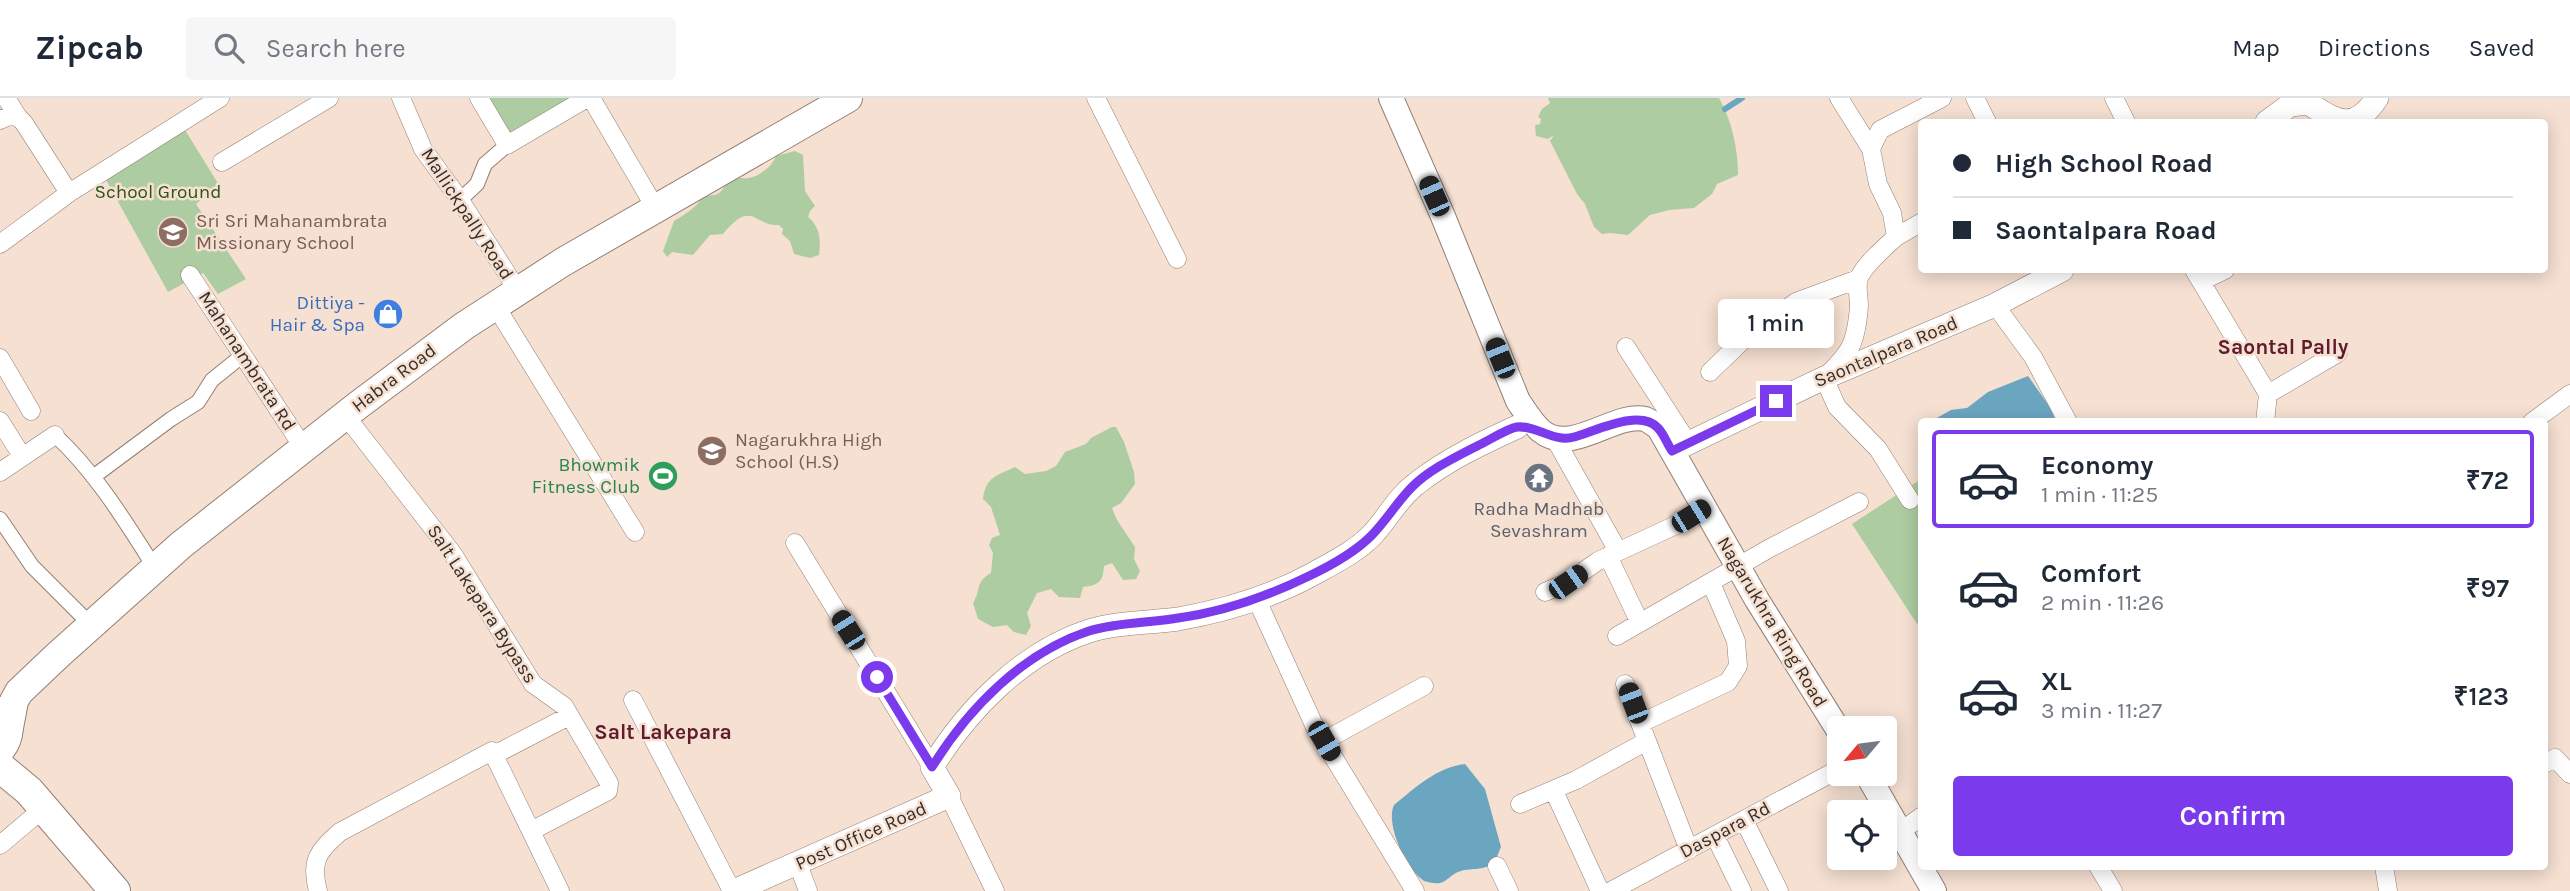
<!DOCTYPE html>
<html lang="en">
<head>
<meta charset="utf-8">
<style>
  body { margin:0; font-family:Karla,sans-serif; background:#f6f6f7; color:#1f2937; height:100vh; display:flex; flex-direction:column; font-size:26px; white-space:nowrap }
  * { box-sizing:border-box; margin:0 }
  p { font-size:23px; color:#747a83 }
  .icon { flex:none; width:38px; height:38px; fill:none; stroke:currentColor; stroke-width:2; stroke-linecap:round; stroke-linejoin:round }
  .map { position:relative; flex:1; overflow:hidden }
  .drawer { position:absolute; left:1918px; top:320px; width:630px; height:452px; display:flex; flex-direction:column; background:#fff; border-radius:7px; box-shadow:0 4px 18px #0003 }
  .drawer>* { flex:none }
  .banner { position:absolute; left:1918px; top:21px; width:630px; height:154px; border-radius:7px; box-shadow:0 4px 18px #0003; display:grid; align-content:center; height:154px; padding:0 35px; background:#fff }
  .needle { width:46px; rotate:241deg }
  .fabs { position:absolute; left:1827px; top:618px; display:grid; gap:14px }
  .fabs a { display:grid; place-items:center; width:70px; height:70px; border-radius:7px; background:#fff; box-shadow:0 4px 18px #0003; font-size:35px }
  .end { position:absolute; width:32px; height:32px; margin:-16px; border:9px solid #7c3aed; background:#fff; box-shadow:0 0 0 4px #fff }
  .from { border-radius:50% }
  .bubble { position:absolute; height:49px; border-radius:7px; background:#fff; box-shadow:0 4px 18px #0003; font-size:23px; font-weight:600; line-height:49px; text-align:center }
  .car { position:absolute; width:21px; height:42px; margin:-21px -10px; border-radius:9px; box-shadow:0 0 5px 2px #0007; background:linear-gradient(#222 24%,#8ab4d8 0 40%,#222 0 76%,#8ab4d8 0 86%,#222 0) }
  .banner b { display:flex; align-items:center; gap:24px; height:66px; font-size:26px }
  .banner b+b { border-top:2px solid #e0e1e3 }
  .banner i { width:18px; height:18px; background:#1f2937 }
  ul { padding:12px 0 0; list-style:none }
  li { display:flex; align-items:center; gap:21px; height:98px; margin:0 14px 10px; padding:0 21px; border:4px solid transparent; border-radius:7px }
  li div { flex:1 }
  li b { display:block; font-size:26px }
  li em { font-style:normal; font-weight:600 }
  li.current { border-color:#7c3aed }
  li>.icon { width:63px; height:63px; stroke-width:1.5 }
  .button { display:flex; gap:14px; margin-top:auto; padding:14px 35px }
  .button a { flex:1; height:80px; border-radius:7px; background:#7c3aed; color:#fff; font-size:28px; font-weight:600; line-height:80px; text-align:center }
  header { display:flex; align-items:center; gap:42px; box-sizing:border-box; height:98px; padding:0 35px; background:#fff; border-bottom:2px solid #e0e1e3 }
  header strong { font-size:33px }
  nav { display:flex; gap:38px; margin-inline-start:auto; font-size:24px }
  .search { width:490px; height:63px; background:#f6f6f7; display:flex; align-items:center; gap:18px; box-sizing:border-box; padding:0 24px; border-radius:7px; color:#747a83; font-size:26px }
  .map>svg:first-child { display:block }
  .green { fill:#adcca1 }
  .water { fill:#6ba6c1 }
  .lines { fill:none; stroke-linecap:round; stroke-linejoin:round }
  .stream { stroke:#6ba6c1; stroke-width:6 }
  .pedestrian-casing { stroke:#938073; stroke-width:16 }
  .minor-casing { stroke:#938073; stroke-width:19 }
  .tertiary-casing { stroke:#938073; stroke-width:24 }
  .secondary-casing { stroke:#938073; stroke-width:26 }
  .primary-casing { stroke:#938073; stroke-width:30 }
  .trunk-casing { stroke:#938073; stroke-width:32 }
  .pedestrian { stroke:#fff; stroke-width:14 }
  .minor { stroke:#fff; stroke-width:18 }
  .tertiary { stroke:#fff; stroke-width:23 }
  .secondary { stroke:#fff; stroke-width:24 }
  .primary { stroke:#fff; stroke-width:28 }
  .trunk { stroke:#fff; stroke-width:30 }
  .route { stroke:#7c3aed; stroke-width:9 }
  .labels { text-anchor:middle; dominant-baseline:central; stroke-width:5; stroke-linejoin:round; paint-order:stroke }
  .park-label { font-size:19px; fill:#2b5516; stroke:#f5e0d2 }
  .street-label { font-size:19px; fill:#352d28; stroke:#f5e0d2 }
  .education-label { font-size:19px; fill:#785e54; stroke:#f5e0d2; text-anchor:start }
  .shop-label { font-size:19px; fill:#366cbe; stroke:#f5e0d2; text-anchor:end }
  .leisure-label { font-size:19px; fill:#27864d; stroke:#f5e0d2; text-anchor:end }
  .worship-label { font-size:19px; fill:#5b616d; stroke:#f5e0d2 }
  .neighbourhood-label { font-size:21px; font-weight:bold; fill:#601b2d; stroke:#f5e0d2 }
</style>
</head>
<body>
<header>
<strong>Zipcab</strong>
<div class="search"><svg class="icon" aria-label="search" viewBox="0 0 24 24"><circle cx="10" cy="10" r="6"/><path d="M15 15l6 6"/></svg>Search here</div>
<nav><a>Map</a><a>Directions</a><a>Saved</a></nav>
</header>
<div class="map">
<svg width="2570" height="793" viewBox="0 0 2570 793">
  <rect width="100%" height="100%" fill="#f5e0d2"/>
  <path class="green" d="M 485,0 L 576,0 L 509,40 Z
    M 1548,0 L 1719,0 C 1732,23 1738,51 1738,77 L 1717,86 L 1712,96 L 1694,110 L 1669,112 L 1650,117 L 1628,137 L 1610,135 L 1602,136 L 1594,129 L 1585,106 L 1577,96 L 1550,43 L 1554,37 L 1548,41 L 1536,38 L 1535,27 L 1540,26 L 1541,21 L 1538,19 L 1542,11 L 1550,5 Z
    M 185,32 L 219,87 L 196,106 L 246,181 L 218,196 L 203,175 L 168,194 L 105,80 Z
    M 795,53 L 803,57 L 805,93 L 815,108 L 810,113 L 808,119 C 820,129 821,141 819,157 L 810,160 L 794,156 L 790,143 L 782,136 L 783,131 L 779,127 C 754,129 753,100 723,136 L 710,137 L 693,157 L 672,154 L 667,159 L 663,153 L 674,123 C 687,115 691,113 700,103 C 710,92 718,104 726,85 L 738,79 C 752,85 771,71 776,58 Z
    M 1112,329 L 1116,329 L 1124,344 L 1134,374 L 1135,386 L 1121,405 L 1112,410 L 1117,422 L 1135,449 L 1134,461 L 1140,473 L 1136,481 L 1123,482 L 1112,465 L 1104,468 C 1103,484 1099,487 1083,489 L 1080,500 L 1059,499 L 1051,491 L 1037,495 L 1027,515 L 1031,528 L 1026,537 L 1014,534 L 1007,527 L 993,529 L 978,521 L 973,505 C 982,491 974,485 991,475 L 993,455 L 989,447 L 992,440 L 1000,437 L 991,409 L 983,401 C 986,378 997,378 1015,369 L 1025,376 L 1046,373 L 1056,368 L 1065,354 L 1086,346 L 1091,340 Z
    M 1921,381 L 1921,532 L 1852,426 Z"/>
  <path class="water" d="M 2028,278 L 2050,309 L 2056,324 L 1935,324 L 1935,321 L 1951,312 L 1967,310 L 1988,294 Z
    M 1465,666 L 1485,691 L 1501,749 C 1499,753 1497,760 1494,764 C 1484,774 1470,769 1458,774 C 1452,776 1446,784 1440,785 C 1436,786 1427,784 1424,783 C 1406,771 1385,726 1394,707 C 1415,690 1437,669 1465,666 Z"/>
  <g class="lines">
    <path class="stream" d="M 1725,11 L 1742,0"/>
    <g class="pedestrian-casing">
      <path id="pedestrian" d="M 460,102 L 477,86 L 485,66 L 507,47
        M 55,337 C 96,375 125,423 155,470
        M 93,379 L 171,321 L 198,304 L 212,282 L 243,257
        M 0,421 L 32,468 L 91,527"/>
    </g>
    <g class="minor-casing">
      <path id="minor" d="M 6,0 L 18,19
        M 401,0 L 423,51 L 460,102 L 518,193
        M 479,0 L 507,47 L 587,0
        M 591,0 L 656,111
        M 1096,0 L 1177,161
        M 1839,0 L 1871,51
        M 1975,0 L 1987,24
        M 2114,0 L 2126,24
        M 0,22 L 9,18 L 18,19 L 24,25 L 69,95
        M 222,64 L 329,0
        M 1896,139 L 1922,124
        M 0,146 L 69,95 L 220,0
        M 2194,172 L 2268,296 L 2265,324
        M 190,177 L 303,349
        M 2202,183 L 2225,172
        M 495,207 L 635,434
        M 1995,207 L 2033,259 L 2068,324
        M 1626,249 L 1688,345
        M 0,260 L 31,313
        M 1710,274 L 1741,244 L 1796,204 L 1858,181
        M 2268,296 L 2338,255
        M 345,317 L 453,456 L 533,586 L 564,608 L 609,685 L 608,693 L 531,733
        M 0,323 L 22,358
        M 2532,324 L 2570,296
        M 1554,339 L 1618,453
        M 0,374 L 55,337
        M 1910,402 L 1878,351 L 1837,309 L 1824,280 C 1851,254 1856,246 1859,208 C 1859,200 1856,188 1859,180 C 1864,167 1885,149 1896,139 L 1892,115 L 1878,86 L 1871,51 L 1880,32 L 1942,0
        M 795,445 L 932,669
        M 1608,458 L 1640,525
        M 1545,494 L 1568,484 L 1598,463 L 1678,426 L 1704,410
        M 1256,500 L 1315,629 L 1415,793
        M 1617,538 L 1770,450 L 1859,404
        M 1625,586 L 1689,752
        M 633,602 L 732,793
        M 1641,625 L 1728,584 L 1738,568 L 1736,543 L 1711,485
        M 1324,643 L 1424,588
        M 494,657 L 569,618
        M 2544,666 L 2555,660 L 2570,676
        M 1554,693 L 1600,793
        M 949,698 L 995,793
        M 1520,706 L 1576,682 L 1647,643
        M 1744,722 L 1779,793
        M 1900,734 L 1922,718
        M 1715,738 L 1742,793
        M 0,747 L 44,710
        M 798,766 L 808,793
        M 1497,768 L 1509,793
        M 2098,768 L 2113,793
        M 2384,768 L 2388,793
        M 318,793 C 310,763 318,753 340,734 L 492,653 L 560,793
        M 1611,793 L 1839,671"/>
    </g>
    <g class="tertiary-casing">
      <path id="tertiary" d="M 2267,24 L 2290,7 L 2308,5 C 2337,24 2354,35 2377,0
        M 1672,353 L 1824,280 L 1995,207 L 2062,172
        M 734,793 L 949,698 L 932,669 C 968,611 1022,555 1089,533 C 1117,524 1149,525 1178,521 C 1223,513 1273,498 1313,476 C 1333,465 1355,454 1371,438 C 1387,422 1397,400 1416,386 C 1446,362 1482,345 1517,329"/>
    </g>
    <g class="secondary-casing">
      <path id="secondary" d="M 1391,0 L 1442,116 L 1518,303 C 1525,313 1532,325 1541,333 C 1572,358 1614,314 1645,321 C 1650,323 1655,327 1659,330 L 1757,502 L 1839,633
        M 1867,676 L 1934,793"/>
    </g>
    <g class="primary-casing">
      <path id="primary" d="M 8,635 L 14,603 L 19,594 L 58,557 L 181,447 L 357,308 L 464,228 L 563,164 L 848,0"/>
    </g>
    <g class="trunk-casing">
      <path id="trunk" d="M 0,614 C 11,625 9,639 0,651
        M 0,669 L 29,693 L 115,793"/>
    </g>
    <use href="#pedestrian" class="pedestrian"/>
    <use href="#minor" class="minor"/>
    <use href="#tertiary" class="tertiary"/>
    <use href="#secondary" class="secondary"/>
    <use href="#primary" class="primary"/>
    <use href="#trunk" class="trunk"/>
  </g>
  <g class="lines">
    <path class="route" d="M 877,579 L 932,669 C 968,611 1022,555 1089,533 C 1118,524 1149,525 1178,520 C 1223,514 1268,498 1309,478 C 1330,468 1354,455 1371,438 C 1386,423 1397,404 1412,389 C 1430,371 1456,359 1479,347 C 1490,342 1506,331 1517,329 C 1537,327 1554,345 1574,339 C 1596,333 1640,310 1658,330 C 1664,336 1667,346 1672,353 L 1776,303"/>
  </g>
  <defs>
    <g id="school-disc" transform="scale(1.575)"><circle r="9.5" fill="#8d6e63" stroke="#f5e0d2"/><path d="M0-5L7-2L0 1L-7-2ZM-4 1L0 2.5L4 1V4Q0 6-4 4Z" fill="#fff"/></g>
    <g id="shop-disc" transform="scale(1.575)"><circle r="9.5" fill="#3f7fe0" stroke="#f5e0d2"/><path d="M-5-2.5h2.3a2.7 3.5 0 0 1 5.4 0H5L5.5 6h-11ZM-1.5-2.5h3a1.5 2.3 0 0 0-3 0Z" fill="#fff"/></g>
    <g id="stadium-disc" transform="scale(1.575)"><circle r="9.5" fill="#2e9e5b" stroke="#f5e0d2"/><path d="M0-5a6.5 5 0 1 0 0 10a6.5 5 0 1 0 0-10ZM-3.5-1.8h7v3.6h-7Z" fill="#fff"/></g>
    <g id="temple-disc" transform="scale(1.575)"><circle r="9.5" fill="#6b7280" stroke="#f5e0d2"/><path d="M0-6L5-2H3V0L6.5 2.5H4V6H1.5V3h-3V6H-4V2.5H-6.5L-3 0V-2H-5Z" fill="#fff"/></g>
  </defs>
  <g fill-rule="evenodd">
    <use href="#school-disc" x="173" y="134"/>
    <use href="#shop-disc" x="388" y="216"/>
    <use href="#school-disc" x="712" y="353"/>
    <use href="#stadium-disc" x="663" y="378"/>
    <use href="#temple-disc" x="1539" y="380"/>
  </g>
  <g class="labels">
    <g class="park-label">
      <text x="158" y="94">School Ground</text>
    </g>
    <g class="street-label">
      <text transform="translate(467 116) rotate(57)">Mallickpally Road</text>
      <text transform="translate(1886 254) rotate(-23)">Saontalpara Road</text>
      <text transform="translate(247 263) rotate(57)">Mahanambrata Rd</text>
      <text transform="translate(394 280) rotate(-37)">Habra Road</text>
      <text transform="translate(482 506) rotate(57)">Salt Lakepara Bypass</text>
      <text transform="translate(1772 524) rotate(59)">Nagarukhra Ring Road</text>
      <text transform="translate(1725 732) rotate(-28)">Daspara Rd</text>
      <text transform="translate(861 738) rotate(-24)">Post Office Road</text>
    </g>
    <g class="education-label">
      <text x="196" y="123">Sri Sri Mahanambrata<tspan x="196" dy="22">Missionary School</tspan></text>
      <text x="735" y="342">Nagarukhra High<tspan x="735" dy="22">School (H.S)</tspan></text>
    </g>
    <g class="shop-label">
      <text x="365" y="205">Dittiya -<tspan x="365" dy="22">Hair &amp; Spa</tspan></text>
    </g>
    <g class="leisure-label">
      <text x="640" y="367">Bhowmik<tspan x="640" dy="22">Fitness Club</tspan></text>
    </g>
    <g class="worship-label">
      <text x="1539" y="411">Radha Madhab<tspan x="1539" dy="22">Sevashram</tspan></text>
    </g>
    <g class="neighbourhood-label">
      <text x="2283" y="249">Saontal Pally</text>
      <text x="663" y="634">Salt Lakepara</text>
    </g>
  </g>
</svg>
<div class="fabs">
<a><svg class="needle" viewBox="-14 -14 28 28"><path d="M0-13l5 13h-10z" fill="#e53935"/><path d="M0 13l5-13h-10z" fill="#747a83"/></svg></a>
<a><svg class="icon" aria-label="locate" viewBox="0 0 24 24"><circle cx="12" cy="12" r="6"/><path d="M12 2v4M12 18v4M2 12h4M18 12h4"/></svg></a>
</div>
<i class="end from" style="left:877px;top:579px"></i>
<i class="end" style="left:1776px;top:303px"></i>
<div class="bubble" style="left:1718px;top:201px;width:116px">1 min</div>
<i class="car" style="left:1434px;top:98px;rotate:336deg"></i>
<i class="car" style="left:1500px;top:260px;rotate:338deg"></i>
<i class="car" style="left:1691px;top:418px;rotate:58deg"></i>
<i class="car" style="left:1568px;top:484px;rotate:55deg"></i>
<i class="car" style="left:848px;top:532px;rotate:328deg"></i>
<i class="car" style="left:1633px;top:605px;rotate:339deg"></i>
<i class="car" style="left:1324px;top:643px;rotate:150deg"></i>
<div class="banner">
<b><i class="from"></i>High School Road</b>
<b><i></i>Saontalpara Road</b>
</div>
<section class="drawer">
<ul>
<li class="current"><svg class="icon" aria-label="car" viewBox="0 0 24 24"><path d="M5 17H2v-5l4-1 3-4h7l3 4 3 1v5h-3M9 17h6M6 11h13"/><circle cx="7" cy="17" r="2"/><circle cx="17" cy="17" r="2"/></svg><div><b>Economy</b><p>1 min · 11:25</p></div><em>₹72</em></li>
<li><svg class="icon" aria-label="car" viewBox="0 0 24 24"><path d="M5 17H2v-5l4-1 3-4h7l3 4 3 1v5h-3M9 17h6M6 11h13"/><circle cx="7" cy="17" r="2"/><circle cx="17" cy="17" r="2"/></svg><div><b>Comfort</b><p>2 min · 11:26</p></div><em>₹97</em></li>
<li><svg class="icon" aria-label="car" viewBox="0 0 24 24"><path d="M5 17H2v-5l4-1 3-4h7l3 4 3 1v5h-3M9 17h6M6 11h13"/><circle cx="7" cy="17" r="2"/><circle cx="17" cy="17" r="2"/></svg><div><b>XL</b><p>3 min · 11:27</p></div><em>₹123</em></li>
</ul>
<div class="button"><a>Confirm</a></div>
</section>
</div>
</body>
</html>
